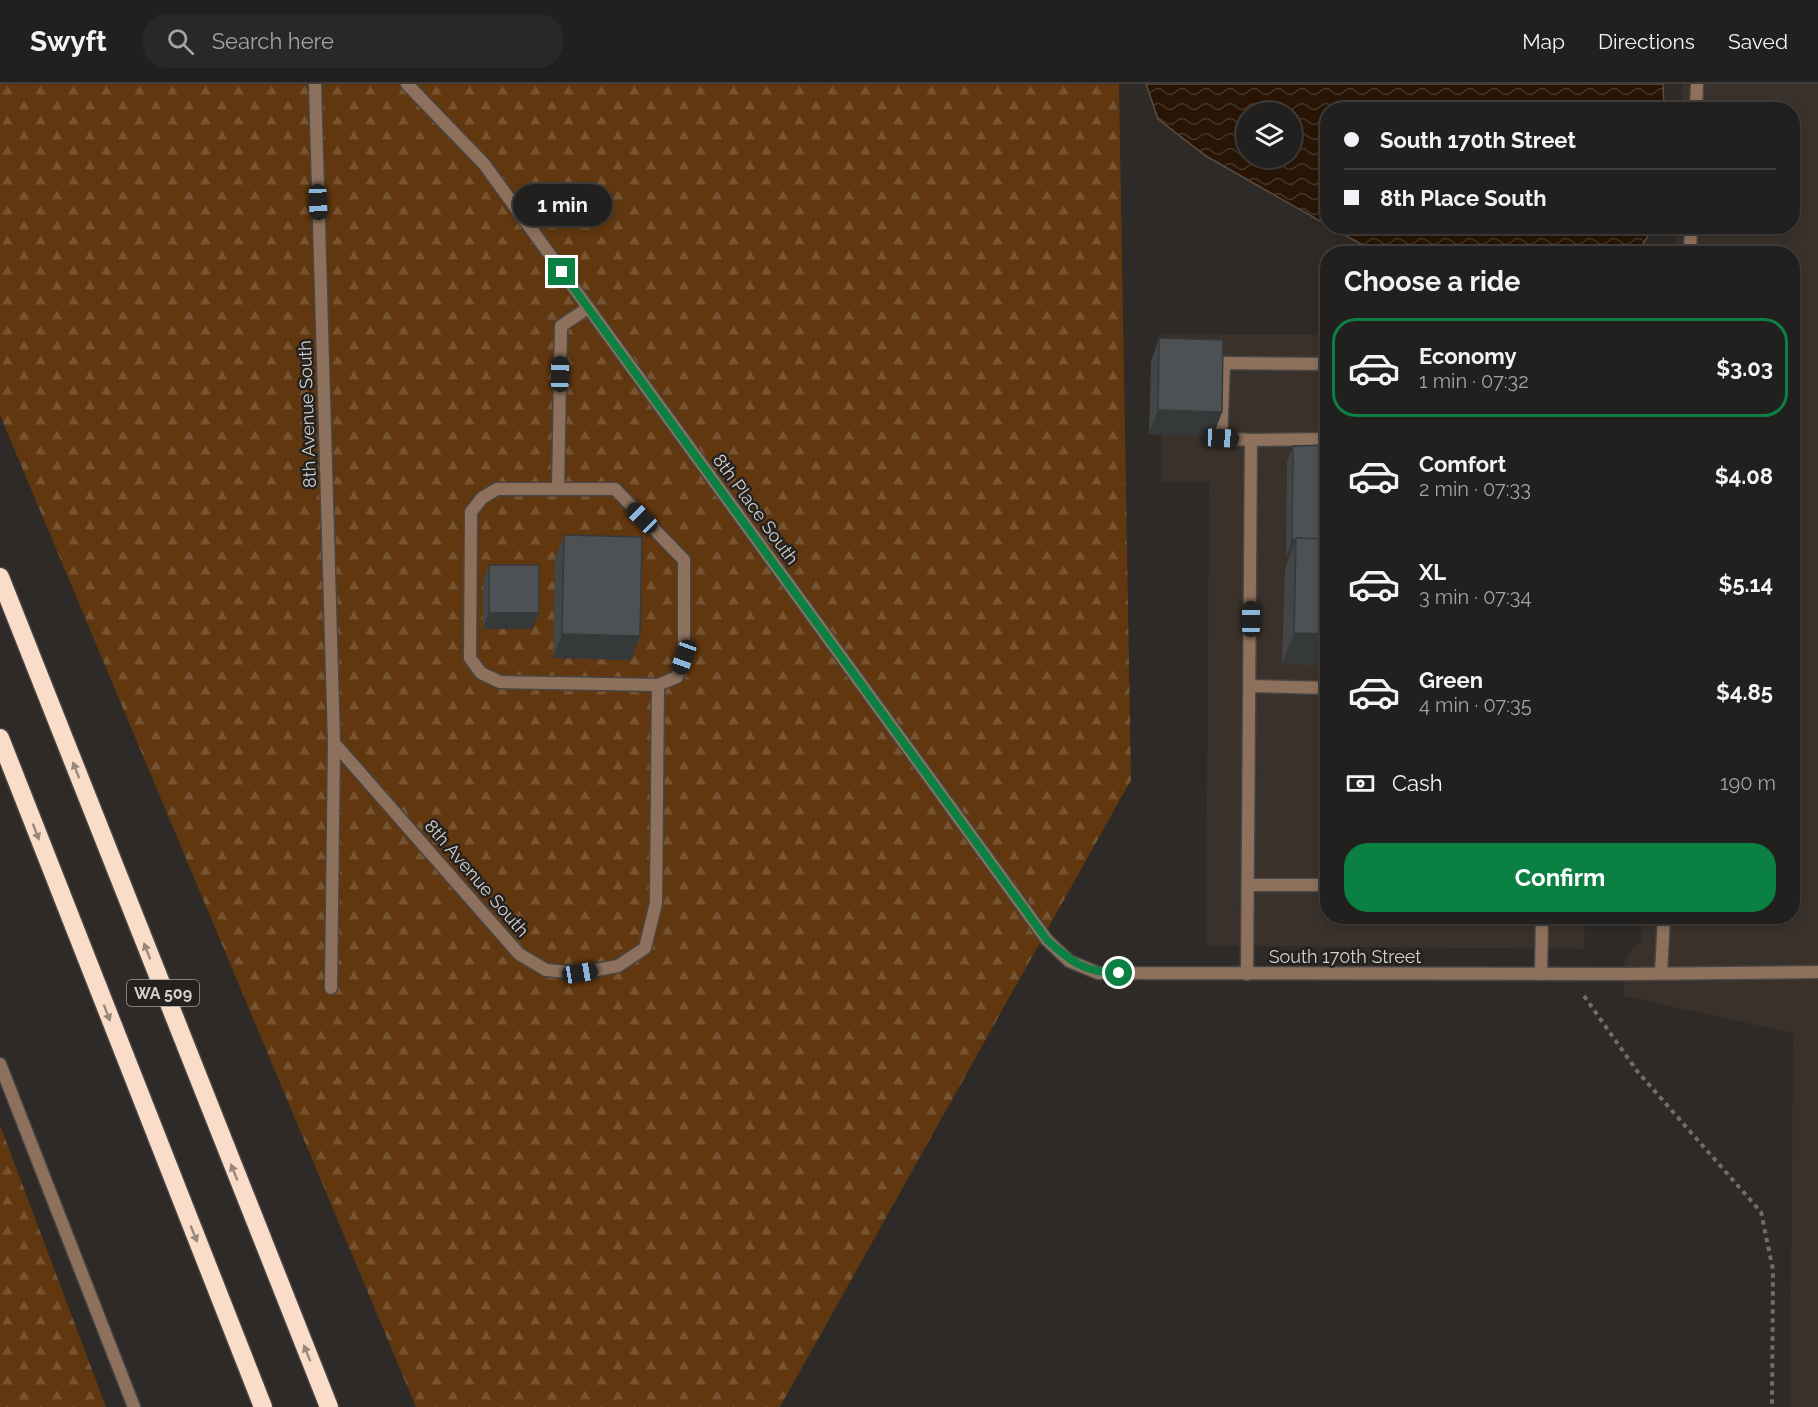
<!DOCTYPE html>
<html lang="en">
<head>
<meta charset="utf-8">
<style>
  body { margin:0; font-family:Raleway,sans-serif; background:#2a2827; color:#f1f3f6; height:100vh; display:flex; flex-direction:column; font-size:22px; white-space:nowrap }
  * { box-sizing:border-box; margin:0 }
  p { font-size:20px; color:#a2a3a4 }
  .icon { flex:none; width:33px; height:33px; fill:none; stroke:currentColor; stroke-width:2; stroke-linecap:round; stroke-linejoin:round }
  .map { position:relative; flex:1; overflow:hidden }
  .details { position:absolute; left:1320px; top:162px; width:480px; height:678px; display:flex; flex-direction:column; background:#22201e; border-radius:24px; box-shadow:0 3px 9px #0003,0 0 0 2px #3f3e3c }
  .details>* { flex:none }
  .top-card { position:absolute; left:1320px; top:18px; width:480px; height:132px; border-radius:24px; box-shadow:0 3px 9px #0003,0 0 0 2px #3f3e3c; display:grid; align-content:center; height:132px; padding:0 24px; background:#22201e }
  .buttons { position:absolute; left:1236px; top:18px; display:grid; gap:12px }
  .buttons a { display:grid; place-items:center; width:66px; height:66px; border-radius:50%; background:#22201e; box-shadow:0 3px 9px #0003,0 0 0 2px #3f3e3c; font-size:30px }
  .end { position:absolute; width:27px; height:27px; margin:-14px; border:8px solid #0b8043; background:#fff; box-shadow:0 0 0 3px #fff }
  .from { border-radius:50% }
  .bubble { position:absolute; height:42px; border-radius:21px; background:#22201e; box-shadow:0 3px 9px #0003,0 0 0 2px #3f3e3c; font-size:20px; font-weight:700; line-height:42px; text-align:center }
  .car { position:absolute; width:18px; height:36px; margin:-18px -9px; border-radius:8px; box-shadow:0 0 4px 2px #0007; background:linear-gradient(#222 24%,#8ab4d8 0 40%,#222 0 76%,#8ab4d8 0 86%,#222 0) }
  .top-card b { display:flex; align-items:center; gap:21px; height:57px; font-size:22px }
  .top-card b+b { border-top:2px solid #3f3e3c }
  .top-card i { width:15px; height:15px; background:#f1f3f6 }
  ul { padding:0; list-style:none }
  li { display:flex; align-items:center; gap:18px; height:99px; margin:0 12px 9px; padding:0 12px; border:3px solid transparent; border-radius:24px }
  li div { flex:1 }
  li b { display:block; font-size:22px }
  li em { font-style:normal; font-weight:700 }
  li.on { border-color:#0b8043 }
  li>.icon { width:54px; height:54px; stroke-width:1.5 }
  h2 { padding:0 24px; font-size:27px; line-height:72px }
  .pay { display:flex; align-items:center; gap:15px; height:66px; padding:0 24px; font-size:22px }
  .pay p { margin-inline-start:auto }
  .cta { display:flex; gap:12px; margin-top:auto; padding:12px 24px }
  .cta a { flex:1; height:69px; border-radius:24px; background:#0b8043; color:#fff; font-size:24px; font-weight:700; line-height:69px; text-align:center }
  header { display:flex; align-items:center; gap:36px; box-sizing:border-box; height:84px; padding:0 30px; background:#22201e; border-bottom:2px solid #3f3e3c }
  header strong { font-size:28px }
  nav { display:flex; gap:33px; margin-inline-start:auto; font-size:21px }
  .search { width:420px; height:54px; background:#2a2827; display:flex; align-items:center; gap:15px; box-sizing:border-box; padding:0 21px; border-radius:24px; color:#a2a3a4; font-size:22px }
  .map>svg:first-child { display:block }
  .built { fill:#39312a }
  .forest { fill:url(#forest-firs) }
  .water { fill:url(#water-waves); stroke:#5b4d42; stroke-width:1.5; fill-rule:evenodd }
  .lines { fill:none; stroke-linecap:round; stroke-linejoin:round }
  .lane-casing { stroke:#484543; stroke-width:15 }
  .street-casing { stroke:#484543; stroke-width:15 }
  .highway-casing { stroke:#484543; stroke-width:21 }
  .path { stroke:#706d6b; stroke-width:4; stroke-dasharray:4.5 4.5; stroke-linecap:butt }
  .lane { stroke:#8d715c; stroke-width:12 }
  .street { stroke:#8d715c; stroke-width:12 }
  .highway { stroke:#f9ddc8; stroke-width:18 }
  .wall { fill:#424647 }
  .shaded-wall { fill:#36393a }
  .building { fill:#4d5153; stroke:#36393a; stroke-width:1.5 }
  .oneway { fill:#99887c }
  .route { stroke:#0b8043; stroke-width:8 }
  .labels { text-anchor:middle; dominant-baseline:central; stroke-width:5; stroke-linejoin:round; paint-order:stroke }
  .shield { fill:#24211e; stroke:#9e9c9a; stroke-width:1.5 }
  .shield-label { font-size:16px; font-weight:bold; fill:#d3d1cf }
  .street-label { font-size:18px; fill:#d3d1cf; stroke:#24211e }
</style>
</head>
<body>
<header>
<strong>Swyft</strong>
<div class="search"><svg class="icon" aria-label="search" viewBox="0 0 24 24"><circle cx="10" cy="10" r="6"/><path d="M15 15l6 6"/></svg>Search here</div>
<nav><a>Map</a><a>Directions</a><a>Saved</a></nav>
</header>
<div class="map">
<svg width="1818" height="1323" viewBox="0 0 1818 1323">
  <defs>
    <pattern id="forest-firs" width="22" height="20" patternUnits="userSpaceOnUse" patternTransform="scale(1.5)"><rect width="22" height="20" fill="#60370f"/><path d="M5 1l3.5 6h-7zM16 11l3.5 6h-7z" fill="#765331"/></pattern>
    <pattern id="water-waves" width="16" height="10" patternUnits="userSpaceOnUse" patternTransform="scale(1.5)"><rect width="16" height="10" fill="#281505"/><path d="M0 5q4-4 8 0t8 0" fill="none" stroke="#463628"/></pattern>
  </defs>
  <rect width="100%" height="100%" fill="#2d2a28"/>
  <path class="built" d="M 1682,0 L 1818,0 L 1818,1323 L 1790,1323 L 1793,949 L 1623,912 L 1625,873 L 1641,857 L 1642,833 L 1792,832 L 1792,170 L 1674,169 L 1676,143 L 1792,142 L 1792,26 L 1681,25 Z
    M 1162,250 L 1327,251 L 1328,832 L 1585,833 L 1584,865 L 1206,862 L 1209,398 L 1161,398 Z"/>
  <path class="forest" d="M 0,0 L 1119,0 L 1131,696 L 780,1323 L 416,1323 L 0,331 Z
    M 0,1041 L 106,1323 L 0,1323 Z"/>
  <path class="water" d="M 1146,0 L 1663,0 L 1664,25 L 1328,26 L 1327,141 L 1206,72 L 1158,35 ZM 1246,28 L 1292,28 L 1292,74 L 1246,74 Z
    M 1330,143 L 1653,143 L 1639,167 L 1635,170 L 1389,169 L 1361,160 Z"/>
  <g class="lines">
    <g class="lane-casing">
      <path id="lane" d="M 315,0 L 334,659 L 331,904
        M 1696,26 L 1697,0
        M 1690,170 L 1691,142
        M 1251,356 L 1221,354 L 1224,279 L 1328,280
        M 497,405 L 615,405 L 684,476 L 684,573 L 677,593 L 658,601 L 500,598 L 481,589 L 470,574 L 471,428 L 482,414 Z
        M 558,405 L 561,242 L 588,224
        M 1251,602 L 1328,604
        M 334,659 L 519,870 L 546,886 L 580,889 L 618,882 L 645,864 L 656,819 L 658,601
        M 1248,801 L 1328,801
        M 1661,889 L 1664,832
        M 1247,890 L 1251,356 L 1328,355
        M 1541,890 L 1542,832
        M 1624,890 L 1818,888
        M 0,980 L 134,1323"/>
    </g>
    <g class="street-casing">
      <path id="street" d="M 407,0 L 484,80 L 1047,856 L 1069,877 L 1098,889 L 1624,890"/>
    </g>
    <g class="highway-casing">
      <path id="highway" d="M 0,493 L 329,1323
        M 0,654 L 263,1323"/>
    </g>
    <path class="path" d="M 1584,912 L 1637,987 L 1761,1128 L 1773,1186 L 1772,1323"/>
    <use href="#lane" class="lane"/>
    <use href="#street" class="street"/>
    <use href="#highway" class="highway"/>
  </g>
  <path class="wall" d="M 1159,254 L 1222,328 L 1213,352 L 1149,350 L 1151,278 Z
    M 1293,362 L 1328,581 L 1282,580 L 1285,485 L 1290,472 L 1286,472 L 1287,378 Z
    M 564,451 L 640,552 L 631,576 L 553,574 L 555,475 Z
    M 489,481 L 533,545 L 483,545 L 483,497 Z"/>
  <path class="shaded-wall" d="M 1158,326 L 1222,328 L 1213,352 L 1149,350 Z
    M 1292,456 L 1296,456 L 1290,472 L 1286,472 Z
    M 489,529 L 539,529 L 533,545 L 483,545 Z
    M 1294,549 L 1328,550 L 1328,581 L 1282,580 Z
    M 562,550 L 640,552 L 631,576 L 553,574 Z"/>
  <path class="building" d="M 1159,254 L 1223,256 L 1222,328 L 1158,326 Z
    M 1328,361 L 1328,455 L 1296,454 L 1296,456 L 1292,456 L 1293,362 Z
    M 564,451 L 642,453 L 640,552 L 562,550 Z
    M 1296,454 L 1328,455 L 1328,550 L 1294,549 Z
    M 489,481 L 539,481 L 539,529 L 489,529 Z"/>
  <defs><path id="oneway-solid" d="M-6-.8H1V-3.2L6.5 0L1 3.2V.8H-6Z" transform="scale(1.5)"/></defs>
  <g class="oneway">
    <use href="#oneway-solid" transform="translate(76 686) rotate(-111)"/>
    <use href="#oneway-solid" transform="translate(36 748) rotate(69)"/>
    <use href="#oneway-solid" transform="translate(147 867) rotate(-111)"/>
    <use href="#oneway-solid" transform="translate(107 929) rotate(69)"/>
    <use href="#oneway-solid" transform="translate(234 1088) rotate(-112)"/>
    <use href="#oneway-solid" transform="translate(194 1150) rotate(68)"/>
    <use href="#oneway-solid" transform="translate(307 1269) rotate(-112)"/>
  </g>
  <g class="lines">
    <path class="route" d="M 562,188 L 1047,856 C 1071,878 1086,889 1119,889"/>
  </g>
  <g class="labels">
    <rect class="shield" x="127" y="896" width="72" height="26" rx="4.5"/>
    <g class="shield-label">
      <text x="163" y="909">WA 509</text>
    </g>
    <g class="street-label">
      <text transform="translate(307 330) rotate(-92)">8th Avenue South</text>
      <text transform="translate(756 425) rotate(54)">8th Place South</text>
      <text transform="translate(477 794) rotate(49)">8th Avenue South</text>
      <text x="1345" y="872">South 170th Street</text>
    </g>
  </g>
</svg>
<div class="buttons">
<a><svg class="icon" aria-label="layers" viewBox="0 0 24 24"><path d="M12 4l9 5-9 5-9-5zM3 14l9 5 9-5"/></svg></a>
</div>
<i class="end from" style="left:1119px;top:889px"></i>
<i class="end" style="left:562px;top:188px"></i>
<div class="bubble" style="left:513px;top:100px;width:99px">1 min</div>
<i class="car" style="left:318px;top:118px;rotate:178deg"></i>
<i class="car" style="left:560px;top:290px;rotate:1deg"></i>
<i class="car" style="left:1221px;top:354px;rotate:93deg"></i>
<i class="car" style="left:642px;top:434px;rotate:315deg"></i>
<i class="car" style="left:1251px;top:535px;rotate:0deg"></i>
<i class="car" style="left:684px;top:573px;rotate:200deg"></i>
<i class="car" style="left:580px;top:889px;rotate:81deg"></i>
<div class="top-card">
<b><i class="from"></i>South 170th Street</b>
<b><i></i>8th Place South</b>
</div>
<section class="details">
<h2>Choose a ride</h2>
<ul>
<li class="on"><svg class="icon" aria-label="car" viewBox="0 0 24 24"><path d="M5 17H2v-5l4-1 3-4h7l3 4 3 1v5h-3M9 17h6M6 11h13"/><circle cx="7" cy="17" r="2"/><circle cx="17" cy="17" r="2"/></svg><div><b>Economy</b><p>1 min · 07:32</p></div><em>$3.03</em></li>
<li><svg class="icon" aria-label="car" viewBox="0 0 24 24"><path d="M5 17H2v-5l4-1 3-4h7l3 4 3 1v5h-3M9 17h6M6 11h13"/><circle cx="7" cy="17" r="2"/><circle cx="17" cy="17" r="2"/></svg><div><b>Comfort</b><p>2 min · 07:33</p></div><em>$4.08</em></li>
<li><svg class="icon" aria-label="car" viewBox="0 0 24 24"><path d="M5 17H2v-5l4-1 3-4h7l3 4 3 1v5h-3M9 17h6M6 11h13"/><circle cx="7" cy="17" r="2"/><circle cx="17" cy="17" r="2"/></svg><div><b>XL</b><p>3 min · 07:34</p></div><em>$5.14</em></li>
<li><svg class="icon" aria-label="car" viewBox="0 0 24 24"><path d="M5 17H2v-5l4-1 3-4h7l3 4 3 1v5h-3M9 17h6M6 11h13"/><circle cx="7" cy="17" r="2"/><circle cx="17" cy="17" r="2"/></svg><div><b>Green</b><p>4 min · 07:35</p></div><em>$4.85</em></li>
</ul>
<div class="pay"><svg class="icon" aria-label="cash" viewBox="0 0 24 24"><path d="M3 7h18v10H3z"/><circle cx="12" cy="12" r="2"/></svg>Cash<p>190 m</p></div>
<div class="cta"><a>Confirm</a></div>
</section>
</div>
</body>
</html>
